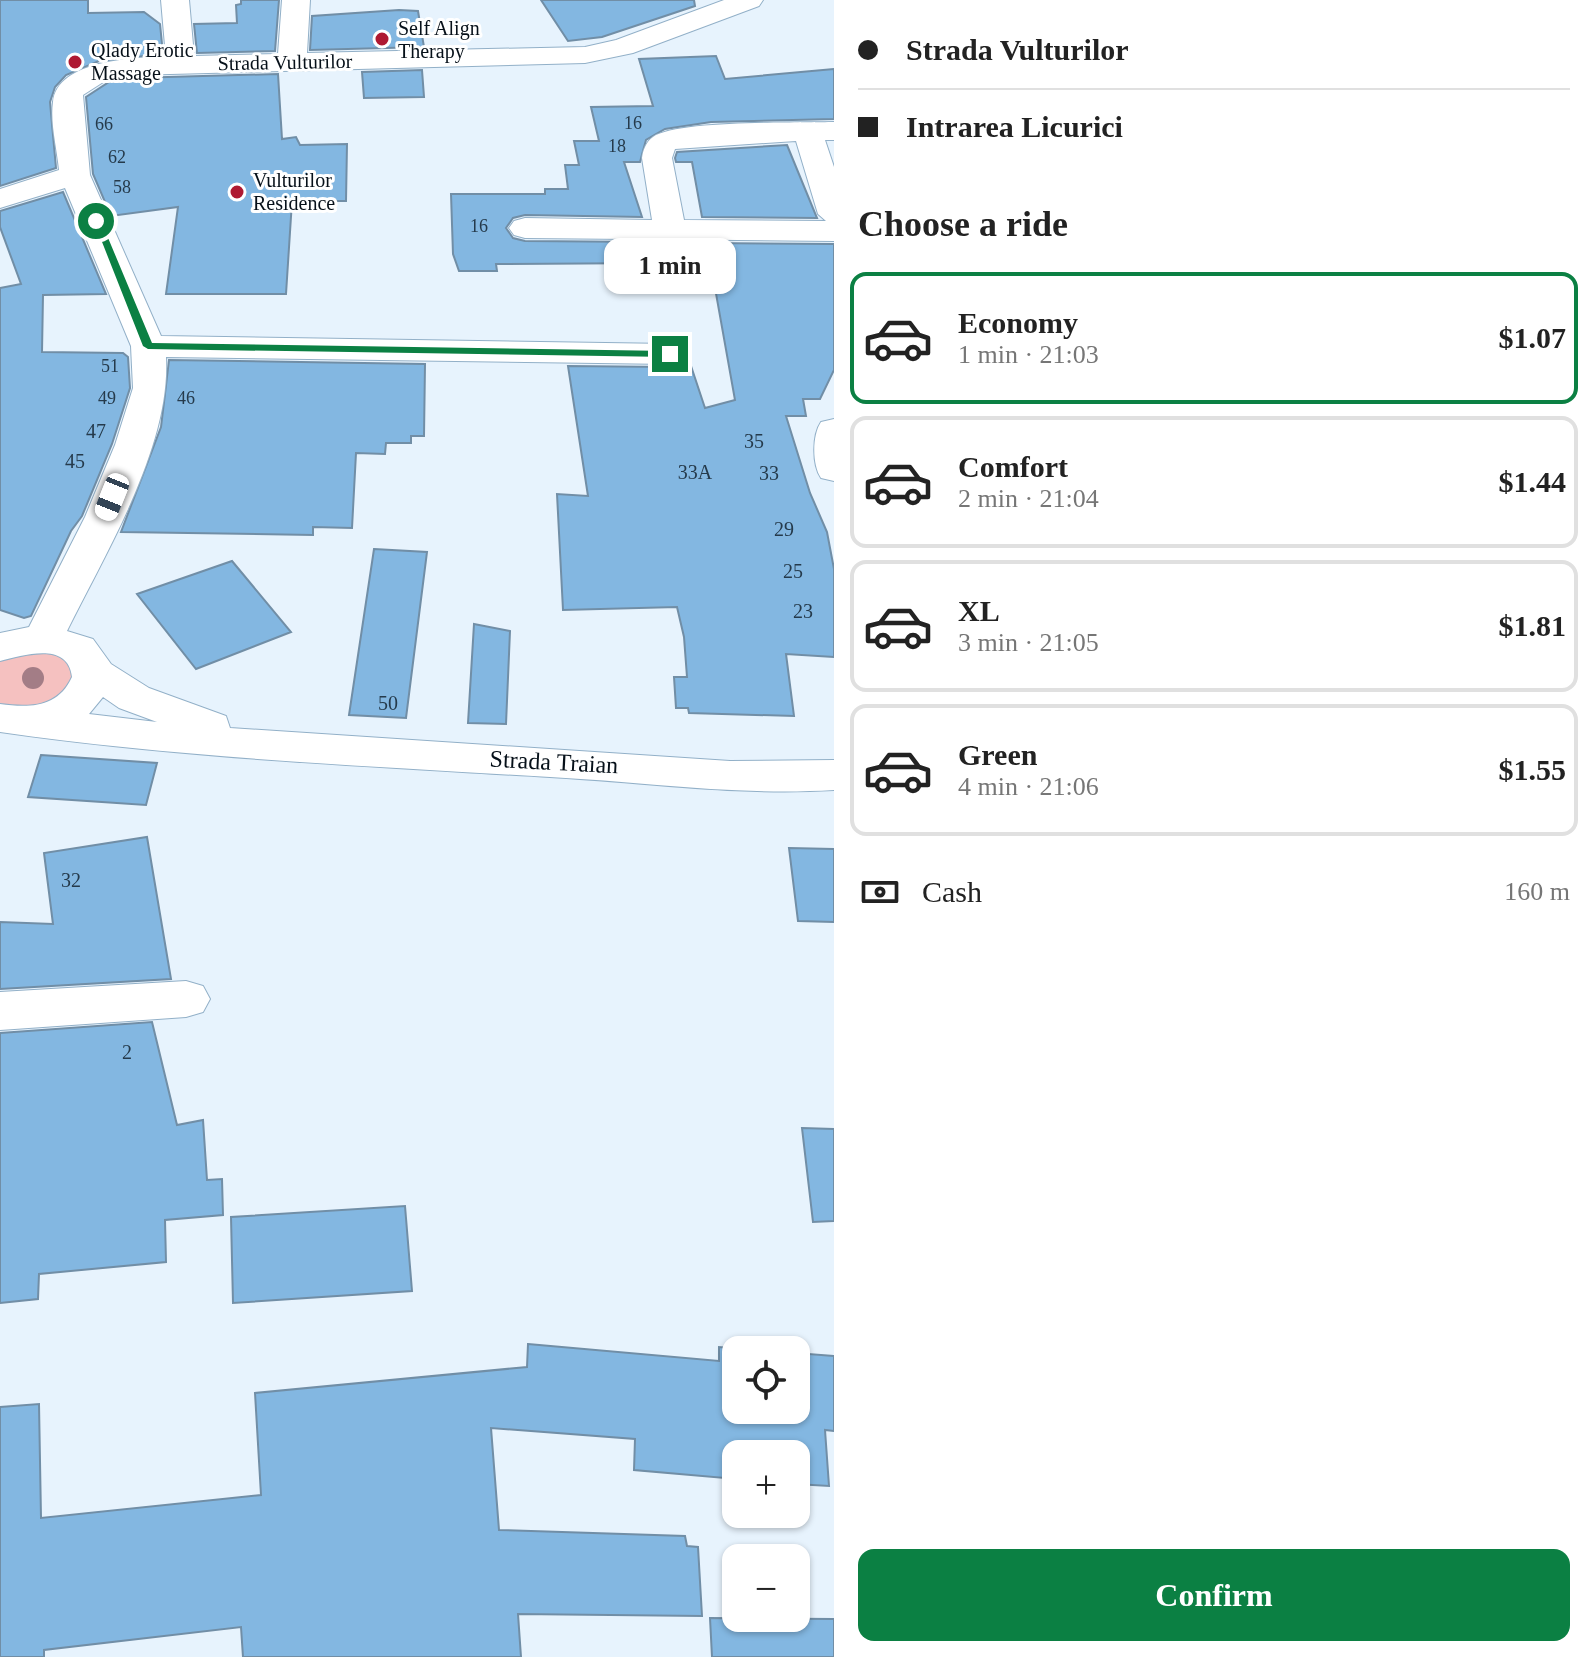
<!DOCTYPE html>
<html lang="en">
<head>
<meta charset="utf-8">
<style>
  body { margin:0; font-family:"Times New Roman",serif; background:#f6f6f6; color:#222; height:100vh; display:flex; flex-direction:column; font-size:30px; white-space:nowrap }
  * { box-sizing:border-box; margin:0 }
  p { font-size:26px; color:#767676 }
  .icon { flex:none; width:44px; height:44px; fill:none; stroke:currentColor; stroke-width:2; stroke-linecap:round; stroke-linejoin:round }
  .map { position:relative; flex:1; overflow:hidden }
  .sheet { display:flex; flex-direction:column; background:#fff; width:760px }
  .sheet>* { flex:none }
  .top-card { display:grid; align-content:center; height:176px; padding:0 24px; background:#fff }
  .controls { position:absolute; left:722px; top:1336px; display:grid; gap:16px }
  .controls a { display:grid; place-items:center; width:88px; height:88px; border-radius:16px; background:#fff; box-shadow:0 2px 6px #0004; font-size:40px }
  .end { position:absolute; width:36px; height:36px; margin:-18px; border:10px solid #0b8043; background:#fff; box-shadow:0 0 0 4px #fff }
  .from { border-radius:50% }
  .bubble { position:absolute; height:56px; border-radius:16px; background:#fff; box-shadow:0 2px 6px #0004; font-size:26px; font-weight:800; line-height:56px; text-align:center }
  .car { position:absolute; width:24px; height:48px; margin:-24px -12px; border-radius:10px; box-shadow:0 0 6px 2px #0007; background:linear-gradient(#fff 24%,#345 0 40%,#fff 0 76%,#345 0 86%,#fff 0) }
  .top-card b { display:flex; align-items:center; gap:28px; height:76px; font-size:30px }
  .top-card b+b { border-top:2px solid #e0e0e0 }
  .top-card i { width:20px; height:20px; background:#222 }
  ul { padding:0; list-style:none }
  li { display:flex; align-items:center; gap:24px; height:132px; margin:0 16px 12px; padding:0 8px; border:4px solid #e0e0e0; border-radius:16px }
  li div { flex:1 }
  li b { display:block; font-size:30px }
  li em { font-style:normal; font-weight:800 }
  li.on { border-color:#0b8043 }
  li>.icon { width:72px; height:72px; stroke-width:1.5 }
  h2 { padding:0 24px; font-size:36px; line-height:96px }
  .pay { display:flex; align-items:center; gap:20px; height:88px; padding:0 24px; font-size:30px }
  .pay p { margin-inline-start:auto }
  .cta { display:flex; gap:16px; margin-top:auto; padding:16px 24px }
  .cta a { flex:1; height:92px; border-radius:16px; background:#0b8043; color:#fff; font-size:32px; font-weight:800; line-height:92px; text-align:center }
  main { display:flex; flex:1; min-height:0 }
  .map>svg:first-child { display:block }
  .green { fill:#f5c1c0 }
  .building { fill:#83b7e1; stroke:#718ea6; stroke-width:2 }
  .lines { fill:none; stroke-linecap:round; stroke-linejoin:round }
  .minor-casing { stroke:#92b0c8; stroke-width:2 }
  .minor { fill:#fff; fill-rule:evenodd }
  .tree { fill:#a37d86 }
  .route { fill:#0b8043 }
  .poi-dot { fill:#ae1932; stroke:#fff; stroke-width:3 }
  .labels { text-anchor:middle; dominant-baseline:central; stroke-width:6; stroke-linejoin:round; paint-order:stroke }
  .far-number-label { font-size:18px; fill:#253a4b }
  .far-poi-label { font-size:20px; fill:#061019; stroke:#fff; text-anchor:start }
  .far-street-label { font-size:20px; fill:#061019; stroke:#fff }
  .number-label { font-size:20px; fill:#253a4b }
  .street-label { font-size:24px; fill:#061019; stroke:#fff }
</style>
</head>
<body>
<main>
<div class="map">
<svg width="834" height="1657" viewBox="0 0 834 1657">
  <rect width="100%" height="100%" fill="#e7f3fd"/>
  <path class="green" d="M 62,642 L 86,696 L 0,718 L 0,648 Z"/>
  <path class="building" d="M 0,0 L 88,0 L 88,13 L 144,12 L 160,24 L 163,54 L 99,61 L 66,75 L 55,87 L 50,102 L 56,168 L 0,186 Z
    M 241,0 L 279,0 L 275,51 L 197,53 L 194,24 L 237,23 L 236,5 L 241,4 Z
    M 541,0 L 694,0 L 695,6 L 602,37 L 568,41 Z
    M 399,10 L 418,11 L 424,47 L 310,50 L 312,16 Z
    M 716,56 L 725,79 L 834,69 L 834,119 L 711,122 L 665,129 L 646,140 L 640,162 L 624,162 L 642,217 L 525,215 L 513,218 L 506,228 L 513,238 L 525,241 L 651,242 L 658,263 L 496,264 L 497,271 L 459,271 L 453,254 L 451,194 L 545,194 L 545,189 L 568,189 L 565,165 L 579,165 L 574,141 L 599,141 L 591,107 L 653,106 L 639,59 Z
    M 422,70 L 424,97 L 364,98 L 362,72 Z
    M 278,74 L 282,139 L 296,137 L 300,145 L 347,144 L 346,201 L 292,201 L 286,294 L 166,294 L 178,207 L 111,216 L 93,174 L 86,97 L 109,82 L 132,78 Z
    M 787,145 L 817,218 L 702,217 L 692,162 L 676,162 L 675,158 L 677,152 Z
    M 63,192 L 106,294 L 43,295 L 42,352 L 123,353 L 128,357 L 130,388 L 112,444 L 82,516 L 71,531 L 31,616 L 24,618 L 0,610 L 0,288 L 21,284 L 0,227 L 0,211 Z
    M 707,243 L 834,244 L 834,370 L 820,399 L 803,399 L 806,416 L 786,416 L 810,493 L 827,532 L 834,569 L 834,657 L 786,654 L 794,716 L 689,713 L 688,708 L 676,708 L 674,677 L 687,677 L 684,637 L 677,607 L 563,610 L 557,494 L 588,496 L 568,366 L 670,367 L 689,360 L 705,408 L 735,400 Z
    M 169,360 L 425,364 L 424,436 L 411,436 L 411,443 L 386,443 L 385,454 L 356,453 L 352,528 L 313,527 L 313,535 L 121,532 L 161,427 Z
    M 374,549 L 427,552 L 406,718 L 349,715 Z
    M 232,561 L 291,632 L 196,669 L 137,594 Z
    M 474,624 L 510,631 L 506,724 L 468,723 Z
    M 41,755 L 157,763 L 146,805 L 28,797 Z
    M 147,837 L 171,979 L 0,989 L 0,922 L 53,924 L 44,853 Z
    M 789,848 L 834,849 L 834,922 L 798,921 Z
    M 152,1022 L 177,1125 L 203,1120 L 207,1180 L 222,1179 L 223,1215 L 165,1220 L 166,1262 L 39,1274 L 38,1299 L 0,1303 L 0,1033 Z
    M 802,1128 L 834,1129 L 834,1221 L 813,1222 Z
    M 405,1206 L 412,1291 L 233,1303 L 231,1217 Z
    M 528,1344 L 719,1361 L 719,1347 L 758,1350 L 736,1350 L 736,1410 L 796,1410 L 796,1353 L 834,1356 L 834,1431 L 825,1430 L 829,1486 L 796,1484 L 796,1454 L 736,1454 L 736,1479 L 634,1470 L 635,1439 L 491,1428 L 499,1530 L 685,1536 L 687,1546 L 698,1547 L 702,1616 L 518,1614 L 521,1657 L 243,1657 L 241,1627 L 44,1650 L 44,1657 L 0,1657 L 0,1407 L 39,1404 L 41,1518 L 261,1495 L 255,1393 L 527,1367 Z
    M 710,1618 L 834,1619 L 834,1657 L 712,1657 Z"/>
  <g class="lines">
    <g class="minor-casing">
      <path id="minor" d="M 161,0 L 189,0 L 194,56 L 278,54 L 282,0 L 310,0 L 307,53 L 585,47 L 616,40 L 724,0 L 763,0 L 759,6 L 633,53 L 585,63 L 132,75 L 108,79 L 83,95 L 90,175 L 161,336 L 670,344 L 682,347 L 687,354 L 682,361 L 670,364 L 166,357 C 171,446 106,552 67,631 L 93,639 L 111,664 L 149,688 L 226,716 L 230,728 L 730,761 L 834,760 L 834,790 C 738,796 645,782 550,777 C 366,766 181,758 0,732 L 0,704 C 29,708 58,708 72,677 C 68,641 24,655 0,661 L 0,633 L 29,627 L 85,517 L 115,445 L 133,388 L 131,346 L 65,188 L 0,208 L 0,189 L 59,170 C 57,149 50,123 53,102 C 57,60 136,57 166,57 ZM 103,697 L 119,708 L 157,722 L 89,714 Z
        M 834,122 L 834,140 L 825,140 L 834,167 L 834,241 L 525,238 L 514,235 L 509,228 L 514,221 L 525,218 L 652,220 L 642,158 C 643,150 646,142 653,137 C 676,120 800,123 834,122 ZM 796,141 L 818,214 L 826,221 L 684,220 L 672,158 L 675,149 Z
        M 834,419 L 834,481 L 821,478 C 812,465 812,435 821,422 Z
        M 186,981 L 203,986 L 210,999 L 203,1012 L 186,1017 L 0,1030 L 0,992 Z"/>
    </g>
    <use href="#minor" class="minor"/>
  </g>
  <circle class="tree" cx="33" cy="678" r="11"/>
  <path class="route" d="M 93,219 L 101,221 L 152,343 L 670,351 L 675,354 L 670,357 L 148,349 L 143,346 Z"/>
  <g class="poi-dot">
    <circle cx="382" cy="39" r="8"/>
    <circle cx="75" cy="62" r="8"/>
    <circle cx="237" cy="192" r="8"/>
  </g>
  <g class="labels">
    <g class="far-number-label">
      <text x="633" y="123">16</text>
      <text x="104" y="124">66</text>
      <text x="617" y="146">18</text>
      <text x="117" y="157">62</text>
      <text x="122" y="187">58</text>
      <text x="479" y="226">16</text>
      <text x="110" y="366">51</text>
      <text x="107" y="398">49</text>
      <text x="186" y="398">46</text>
    </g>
    <g class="far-poi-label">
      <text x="398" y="28">Self Align<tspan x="398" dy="23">Therapy</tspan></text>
      <text x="91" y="50">Qlady Erotic<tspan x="91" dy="23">Massage</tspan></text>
      <text x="253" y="180">Vulturilor<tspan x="253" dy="23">Residence</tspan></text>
    </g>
    <g class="far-street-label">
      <text transform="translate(285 62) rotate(-1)">Strada Vulturilor</text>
    </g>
    <g class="number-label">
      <text x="96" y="431">47</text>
      <text x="754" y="441">35</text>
      <text x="75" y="461">45</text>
      <text x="695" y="472">33A</text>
      <text x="769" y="473">33</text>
      <text x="784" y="529">29</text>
      <text x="793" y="571">25</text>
      <text x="803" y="611">23</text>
      <text x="388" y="703">50</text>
      <text x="71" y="880">32</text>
      <text x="127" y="1052">2</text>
    </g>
    <g class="street-label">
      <text transform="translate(554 762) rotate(3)">Strada Traian</text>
    </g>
  </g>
</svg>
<div class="controls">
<a><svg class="icon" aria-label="locate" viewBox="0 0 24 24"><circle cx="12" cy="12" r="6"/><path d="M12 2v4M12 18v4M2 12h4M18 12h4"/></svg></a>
<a>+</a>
<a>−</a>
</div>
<i class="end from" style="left:96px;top:221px"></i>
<i class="end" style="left:670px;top:354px"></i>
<div class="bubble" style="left:604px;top:238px;width:132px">1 min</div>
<i class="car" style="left:112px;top:497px;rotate:202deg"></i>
</div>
<section class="sheet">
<div class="top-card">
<b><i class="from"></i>Strada Vulturilor</b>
<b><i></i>Intrarea Licurici</b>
</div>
<h2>Choose a ride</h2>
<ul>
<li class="on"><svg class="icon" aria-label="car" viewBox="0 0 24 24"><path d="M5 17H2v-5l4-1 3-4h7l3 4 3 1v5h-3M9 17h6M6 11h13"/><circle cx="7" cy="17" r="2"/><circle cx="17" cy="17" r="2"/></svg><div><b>Economy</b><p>1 min · 21:03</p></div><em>$1.07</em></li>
<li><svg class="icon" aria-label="car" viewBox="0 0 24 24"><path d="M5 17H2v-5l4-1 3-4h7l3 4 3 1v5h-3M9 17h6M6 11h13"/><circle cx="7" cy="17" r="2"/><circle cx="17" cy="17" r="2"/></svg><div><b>Comfort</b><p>2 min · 21:04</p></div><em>$1.44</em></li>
<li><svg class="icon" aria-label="car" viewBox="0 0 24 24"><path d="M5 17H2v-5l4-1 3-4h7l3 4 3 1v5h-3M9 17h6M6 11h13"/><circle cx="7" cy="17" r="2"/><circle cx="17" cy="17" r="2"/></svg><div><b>XL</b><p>3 min · 21:05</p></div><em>$1.81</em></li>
<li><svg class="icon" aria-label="car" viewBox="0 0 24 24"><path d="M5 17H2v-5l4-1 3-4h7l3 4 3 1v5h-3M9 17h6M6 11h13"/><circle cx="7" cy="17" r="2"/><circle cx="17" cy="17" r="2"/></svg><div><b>Green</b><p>4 min · 21:06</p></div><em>$1.55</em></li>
</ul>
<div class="pay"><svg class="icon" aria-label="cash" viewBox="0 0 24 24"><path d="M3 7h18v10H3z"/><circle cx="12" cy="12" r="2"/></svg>Cash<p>160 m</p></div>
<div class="cta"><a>Confirm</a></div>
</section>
</main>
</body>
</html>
